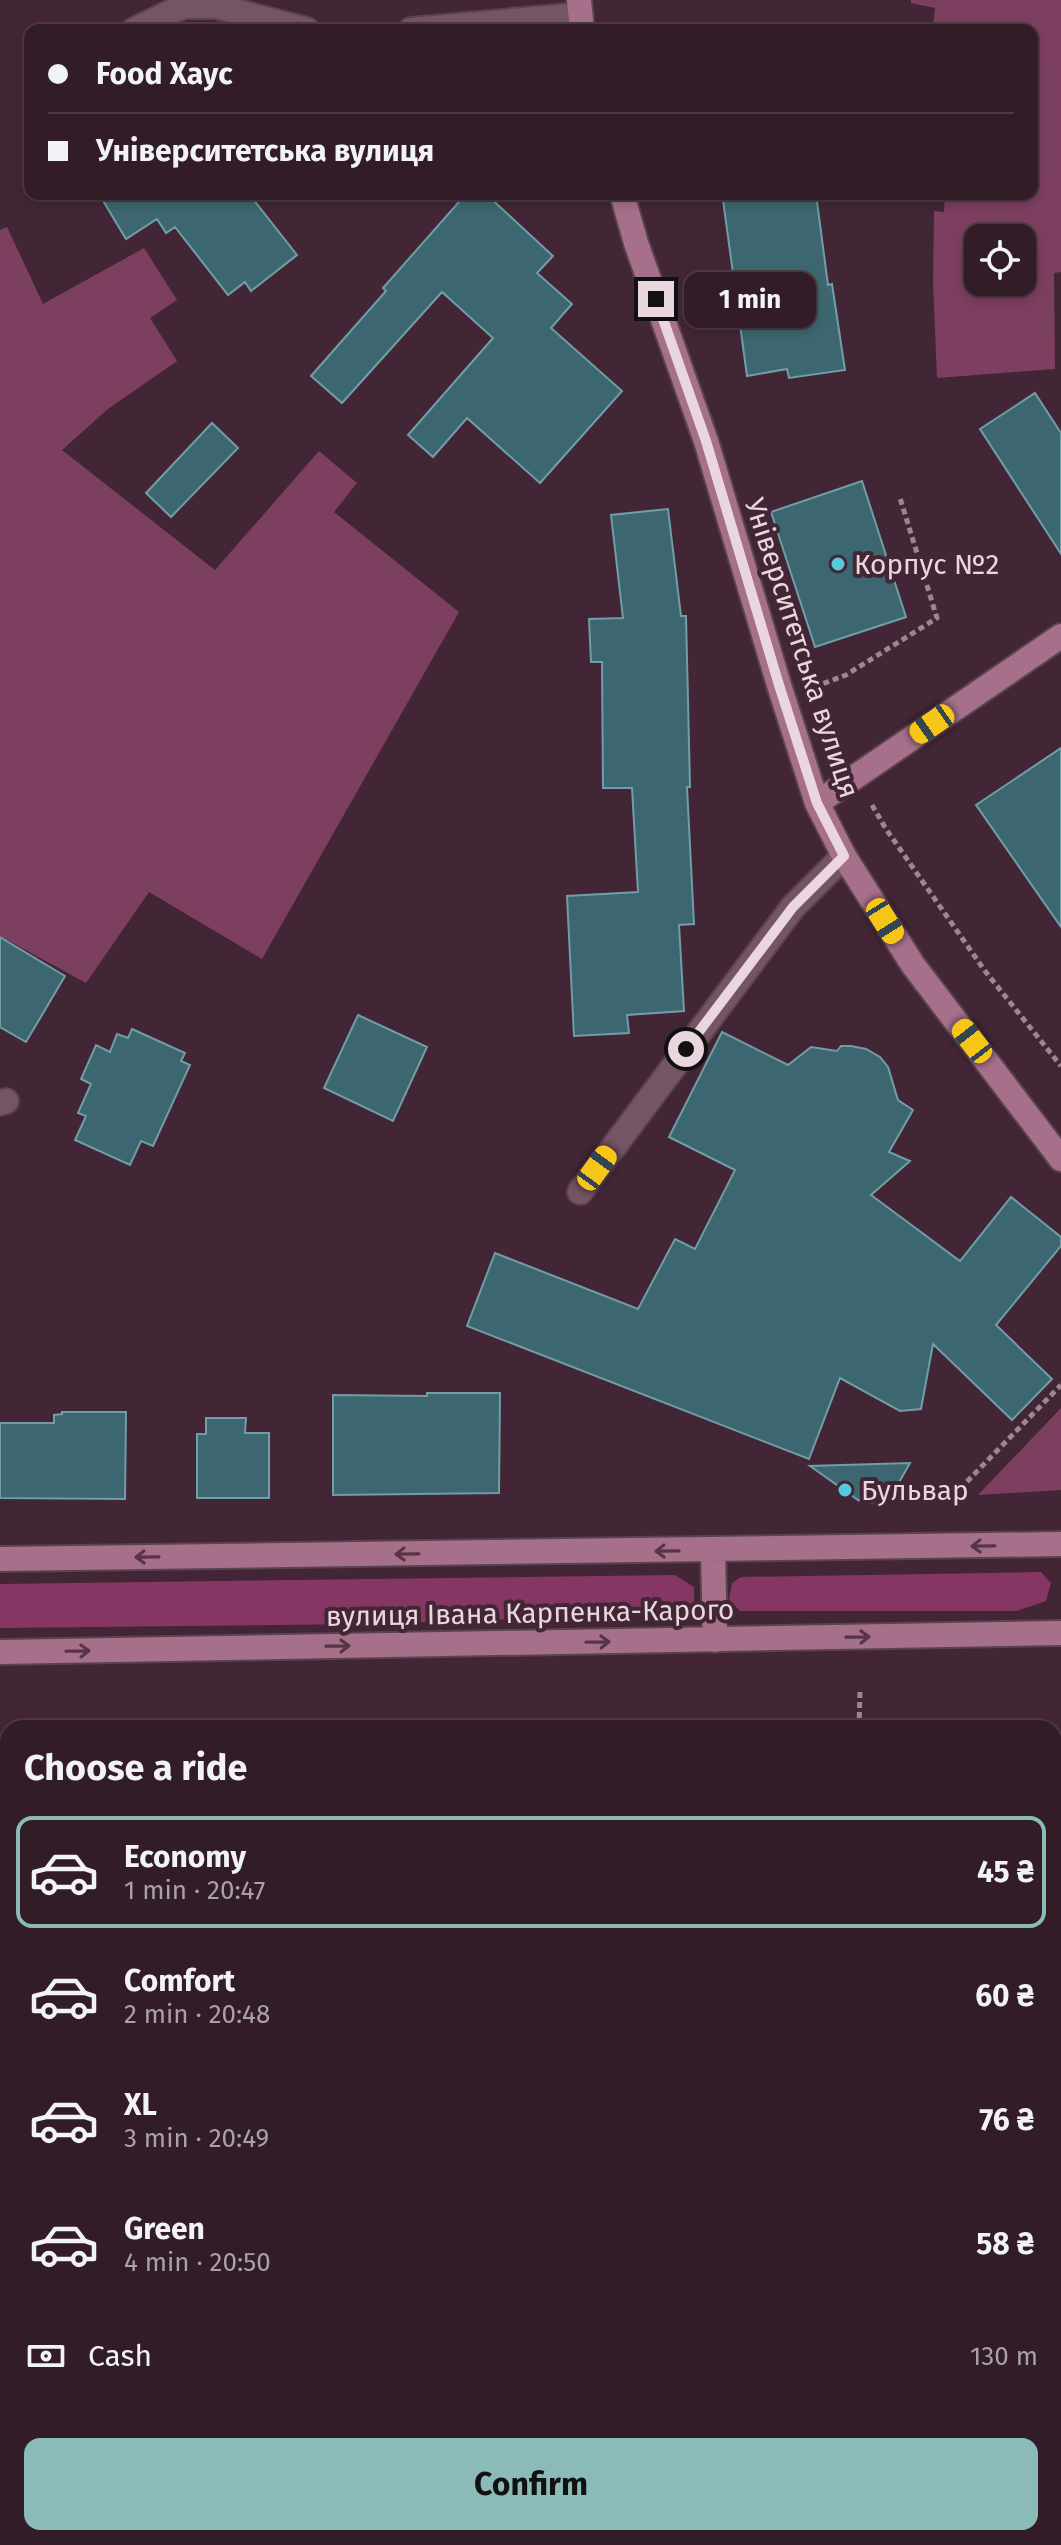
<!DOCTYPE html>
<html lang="en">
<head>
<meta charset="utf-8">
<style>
  body { margin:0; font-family:"Fira Sans",sans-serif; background:#3d2934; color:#f1f3f6; height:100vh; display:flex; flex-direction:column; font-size:30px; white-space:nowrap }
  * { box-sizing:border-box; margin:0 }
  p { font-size:26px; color:#a8a1a8 }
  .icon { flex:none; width:44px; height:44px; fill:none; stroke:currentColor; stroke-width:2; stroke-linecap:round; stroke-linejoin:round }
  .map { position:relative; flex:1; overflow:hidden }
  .side { position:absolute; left:0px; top:1720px; width:1062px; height:826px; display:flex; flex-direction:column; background:#321c28; border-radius:24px 24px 0 0; box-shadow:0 4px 12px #0003,0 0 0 2px #4d3a45 }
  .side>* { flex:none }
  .hud { position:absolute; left:24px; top:24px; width:1014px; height:176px; border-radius:16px; box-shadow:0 4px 12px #0003,0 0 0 2px #4d3a45; display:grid; align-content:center; height:176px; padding:0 24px; background:#321c28 }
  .controls { position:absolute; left:964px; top:224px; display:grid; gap:16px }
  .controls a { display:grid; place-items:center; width:72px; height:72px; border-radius:16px; background:#321c28; box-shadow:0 4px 12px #0003,0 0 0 2px #4d3a45; font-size:40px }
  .end { position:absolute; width:36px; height:36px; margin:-18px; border:10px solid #ead6df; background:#111; box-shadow:0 0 0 4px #111 }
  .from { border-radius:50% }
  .bubble { position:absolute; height:56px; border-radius:16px; background:#321c28; box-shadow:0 4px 12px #0003,0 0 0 2px #4d3a45; font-size:26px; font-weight:700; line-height:56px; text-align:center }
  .car { position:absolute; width:24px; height:48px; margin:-24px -12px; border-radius:10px; box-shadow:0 0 6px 2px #0007; background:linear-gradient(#f5c518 24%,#345 0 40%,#f5c518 0 76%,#345 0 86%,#f5c518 0) }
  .hud b { display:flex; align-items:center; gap:28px; height:76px; font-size:30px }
  .hud b+b { border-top:2px solid #4d3a45 }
  .hud i { width:20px; height:20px; background:#f1f3f6 }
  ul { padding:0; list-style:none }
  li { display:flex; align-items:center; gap:24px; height:112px; margin:0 16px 12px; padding:0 8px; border:4px solid transparent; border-radius:16px }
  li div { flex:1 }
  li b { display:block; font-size:30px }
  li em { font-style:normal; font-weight:700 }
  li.active { border-color:#8bbbb9 }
  li>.icon { width:72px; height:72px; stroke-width:1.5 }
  h2 { padding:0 24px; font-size:36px; line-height:96px }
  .pay { display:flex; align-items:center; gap:20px; height:88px; padding:0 24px; font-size:30px }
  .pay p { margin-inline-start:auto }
  .cta { display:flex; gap:16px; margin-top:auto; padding:16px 24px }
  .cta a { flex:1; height:92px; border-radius:16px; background:#8bbbb9; color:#111; font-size:32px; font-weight:700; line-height:92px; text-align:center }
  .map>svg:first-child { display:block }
  .green { fill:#7c3f60; fill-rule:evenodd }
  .forest { fill:#863663 }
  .building { fill:#3d6770; stroke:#719da6; stroke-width:2 }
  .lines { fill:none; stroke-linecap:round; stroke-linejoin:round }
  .minor-casing { stroke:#5a424f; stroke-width:28 }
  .major-casing { stroke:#5a424f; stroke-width:28 }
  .path { stroke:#9d8591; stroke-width:5; stroke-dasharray:6 4; stroke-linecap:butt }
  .minor { stroke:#755464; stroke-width:24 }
  .major { stroke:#a6708b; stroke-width:24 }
  .oneway { stroke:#573546 }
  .route { stroke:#ead6df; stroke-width:10 }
  .poi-dot { fill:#55cadf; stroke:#432635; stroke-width:3 }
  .labels { text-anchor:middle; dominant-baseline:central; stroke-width:8; stroke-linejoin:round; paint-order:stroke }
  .poi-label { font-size:28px; fill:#ead6df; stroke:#432635; text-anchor:start }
  .street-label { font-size:28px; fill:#ead6df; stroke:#432635 }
</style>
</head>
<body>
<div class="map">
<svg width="1061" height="2545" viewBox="0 0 1061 2545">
  <rect width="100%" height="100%" fill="#432635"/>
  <path class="green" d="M 911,0 L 1061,0 L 1061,272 L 1054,273 L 1055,369 L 937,378 L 933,282 L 934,211 L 944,212 L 945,194 L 1032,194 L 1032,30 L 962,30 L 933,25 L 935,8 L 911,3 ZM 978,238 L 1022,238 L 1022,282 L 978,282 Z
    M 7,227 L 43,304 L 144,248 L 177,300 L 150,318 L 177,361 L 108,409 L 62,450 L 215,570 L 319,451 L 357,483 L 334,512 L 459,612 L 262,959 L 149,892 L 86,983 L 0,936 L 0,230 Z
    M 1061,1408 L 1061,1490 L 978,1495 Z"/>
  <path class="forest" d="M 1041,1572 L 1051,1583 L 1046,1601 L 1016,1611 L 740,1611 L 729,1600 L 732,1583 L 741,1577 Z
    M 675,1575 L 694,1587 L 694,1602 L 679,1614 L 362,1624 L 0,1628 L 0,1584 Z"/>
  <path class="building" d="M 99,194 L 249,194 L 297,255 L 251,291 L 245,282 L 228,295 L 175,227 L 166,233 L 157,219 L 126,239 Z
    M 466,194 L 486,194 L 553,256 L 537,273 L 572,304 L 551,328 L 622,391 L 540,483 L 467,418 L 433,457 L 408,435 L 493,338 L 442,292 L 342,403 L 311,376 L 386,291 L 383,288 Z
    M 764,194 L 816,194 L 828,285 L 832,284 L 845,370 L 789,378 L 787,369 L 747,376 L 723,200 Z
    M 1035,393 L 1061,433 L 1061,554 L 980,429 Z
    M 212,423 L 238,448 L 171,517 L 146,493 Z
    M 862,481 L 906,617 L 815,647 L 771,512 Z
    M 668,509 L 681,616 L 686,616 L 690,787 L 687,787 L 694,924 L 679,925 L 684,1011 L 627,1015 L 629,1033 L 574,1036 L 567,896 L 638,892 L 632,788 L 603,788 L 602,662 L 591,662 L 589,619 L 623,618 L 611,515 Z
    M 1061,748 L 1061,927 L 976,805 Z
    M 0,937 L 65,976 L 26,1042 L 0,1027 Z
    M 358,1015 L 427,1047 L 393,1121 L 324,1088 Z
    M 132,1029 L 185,1053 L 181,1061 L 190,1065 L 153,1146 L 141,1141 L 130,1165 L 75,1140 L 86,1116 L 78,1113 L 91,1084 L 81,1079 L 96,1045 L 110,1052 L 117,1034 L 128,1038 Z
    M 722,1032 L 788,1065 L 811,1047 L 837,1051 L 841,1046 L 851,1046 L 866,1049 L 880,1057 L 888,1067 L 898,1100 L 913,1110 L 889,1152 L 910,1161 L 871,1195 L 960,1261 L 1011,1197 L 1061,1237 L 1061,1246 L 996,1325 L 1052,1379 L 1012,1420 L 933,1344 L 921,1409 L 900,1411 L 840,1378 L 809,1459 L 467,1326 L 495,1253 L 638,1309 L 675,1239 L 695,1249 L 735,1170 L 669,1137 Z
    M 427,1393 L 500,1393 L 499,1493 L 333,1495 L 333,1395 L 427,1396 Z
    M 62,1412 L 126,1412 L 125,1499 L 0,1498 L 0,1423 L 54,1423 L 54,1415 L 62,1414 Z
    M 206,1418 L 246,1418 L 245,1433 L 269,1433 L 269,1498 L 197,1498 L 197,1434 L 206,1434 Z
    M 910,1463 L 893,1493 L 883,1500 L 871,1503 L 858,1500 L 810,1466 Z"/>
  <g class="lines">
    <g class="minor-casing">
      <path id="minor" d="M 134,30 L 184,6 L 215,6 L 307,30
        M 411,30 L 580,15
        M 0,1103 L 6,1101
        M 580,1192 L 793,907 L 844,856
        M 0,2236 L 8,2239"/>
    </g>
    <g class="major-casing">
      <path id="major" d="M 579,0 L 582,30
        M 622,194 L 636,243 L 706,441 L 779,685 L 817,803 L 844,856 L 913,965 L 1061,1159
        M 817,803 L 1061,636
        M 713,1550 L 715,1640
        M 0,1559 L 1061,1544
        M 0,1652 L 1061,1633
        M 1054,2508 L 1061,2488
        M 1041,2545 L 1043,2538"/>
    </g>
    <path class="path" d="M 814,687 L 846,675 L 937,618 L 900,498
      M 872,805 L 886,829 L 985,971 L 1061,1066
      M 953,1496 L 1061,1385
      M 859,1728 L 860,1692
      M 1054,2326 L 1061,2328"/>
    <use href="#minor" class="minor"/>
    <use href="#major" class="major"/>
  </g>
  <defs><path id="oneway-shaft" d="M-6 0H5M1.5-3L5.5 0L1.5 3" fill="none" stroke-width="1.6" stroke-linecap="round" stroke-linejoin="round" transform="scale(2)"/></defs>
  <g class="oneway">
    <use href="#oneway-shaft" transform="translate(983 1546) rotate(179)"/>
    <use href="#oneway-shaft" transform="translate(667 1551) rotate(179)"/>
    <use href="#oneway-shaft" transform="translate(407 1554) rotate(179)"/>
    <use href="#oneway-shaft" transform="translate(147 1557) rotate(179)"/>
    <use href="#oneway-shaft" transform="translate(858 1637) rotate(-1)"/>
    <use href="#oneway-shaft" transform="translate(598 1642) rotate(-1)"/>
    <use href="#oneway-shaft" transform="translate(338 1646) rotate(-1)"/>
    <use href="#oneway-shaft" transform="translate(78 1651) rotate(-1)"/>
  </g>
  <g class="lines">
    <path class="route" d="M 656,299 L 706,441 L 779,685 L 817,803 L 844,856 L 793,907 L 686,1049"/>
  </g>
  <g class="poi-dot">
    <circle cx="838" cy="564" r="8"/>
    <circle cx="845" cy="1490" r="8"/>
  </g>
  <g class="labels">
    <g class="poi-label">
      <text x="854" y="564">Корпус №2</text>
      <text x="861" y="1490">Бульвар</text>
    </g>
    <g class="street-label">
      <text transform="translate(802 648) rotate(72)">Університетська вулиця</text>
      <text transform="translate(530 1613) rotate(-1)">вулиця Івана Карпенка-Карого</text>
    </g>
  </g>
</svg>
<div class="controls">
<a><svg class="icon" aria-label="locate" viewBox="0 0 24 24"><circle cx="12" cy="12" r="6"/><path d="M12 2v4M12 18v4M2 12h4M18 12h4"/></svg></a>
</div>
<i class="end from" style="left:686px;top:1049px"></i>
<i class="end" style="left:656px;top:299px"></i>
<div class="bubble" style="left:684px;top:272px;width:132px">1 min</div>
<i class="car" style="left:932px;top:724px;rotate:235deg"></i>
<i class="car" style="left:885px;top:921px;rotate:148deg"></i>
<i class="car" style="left:972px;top:1041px;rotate:322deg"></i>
<i class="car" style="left:597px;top:1168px;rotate:36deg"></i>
<div class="hud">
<b><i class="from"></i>Food Хаус</b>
<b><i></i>Університетська вулиця</b>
</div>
<section class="side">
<h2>Choose a ride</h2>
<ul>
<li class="active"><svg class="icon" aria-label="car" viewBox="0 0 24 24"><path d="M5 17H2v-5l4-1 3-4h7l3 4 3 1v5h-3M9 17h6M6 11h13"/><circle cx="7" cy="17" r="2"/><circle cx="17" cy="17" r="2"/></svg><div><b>Economy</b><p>1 min · 20:47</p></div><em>45 ₴</em></li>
<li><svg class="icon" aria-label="car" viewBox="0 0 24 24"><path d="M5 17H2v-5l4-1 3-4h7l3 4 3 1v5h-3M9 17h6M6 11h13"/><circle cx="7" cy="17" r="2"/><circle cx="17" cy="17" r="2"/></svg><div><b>Comfort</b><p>2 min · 20:48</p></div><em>60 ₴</em></li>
<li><svg class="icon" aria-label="car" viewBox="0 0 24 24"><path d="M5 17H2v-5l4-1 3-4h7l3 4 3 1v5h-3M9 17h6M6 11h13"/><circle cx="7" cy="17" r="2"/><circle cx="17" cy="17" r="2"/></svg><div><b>XL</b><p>3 min · 20:49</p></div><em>76 ₴</em></li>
<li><svg class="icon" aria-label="car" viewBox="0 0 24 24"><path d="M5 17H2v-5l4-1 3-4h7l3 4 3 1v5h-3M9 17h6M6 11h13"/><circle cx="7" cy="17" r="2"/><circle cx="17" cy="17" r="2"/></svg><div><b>Green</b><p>4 min · 20:50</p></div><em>58 ₴</em></li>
</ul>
<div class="pay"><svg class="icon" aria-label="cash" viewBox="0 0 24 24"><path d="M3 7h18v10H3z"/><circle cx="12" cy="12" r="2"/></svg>Cash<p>130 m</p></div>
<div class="cta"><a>Confirm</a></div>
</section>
</div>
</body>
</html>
